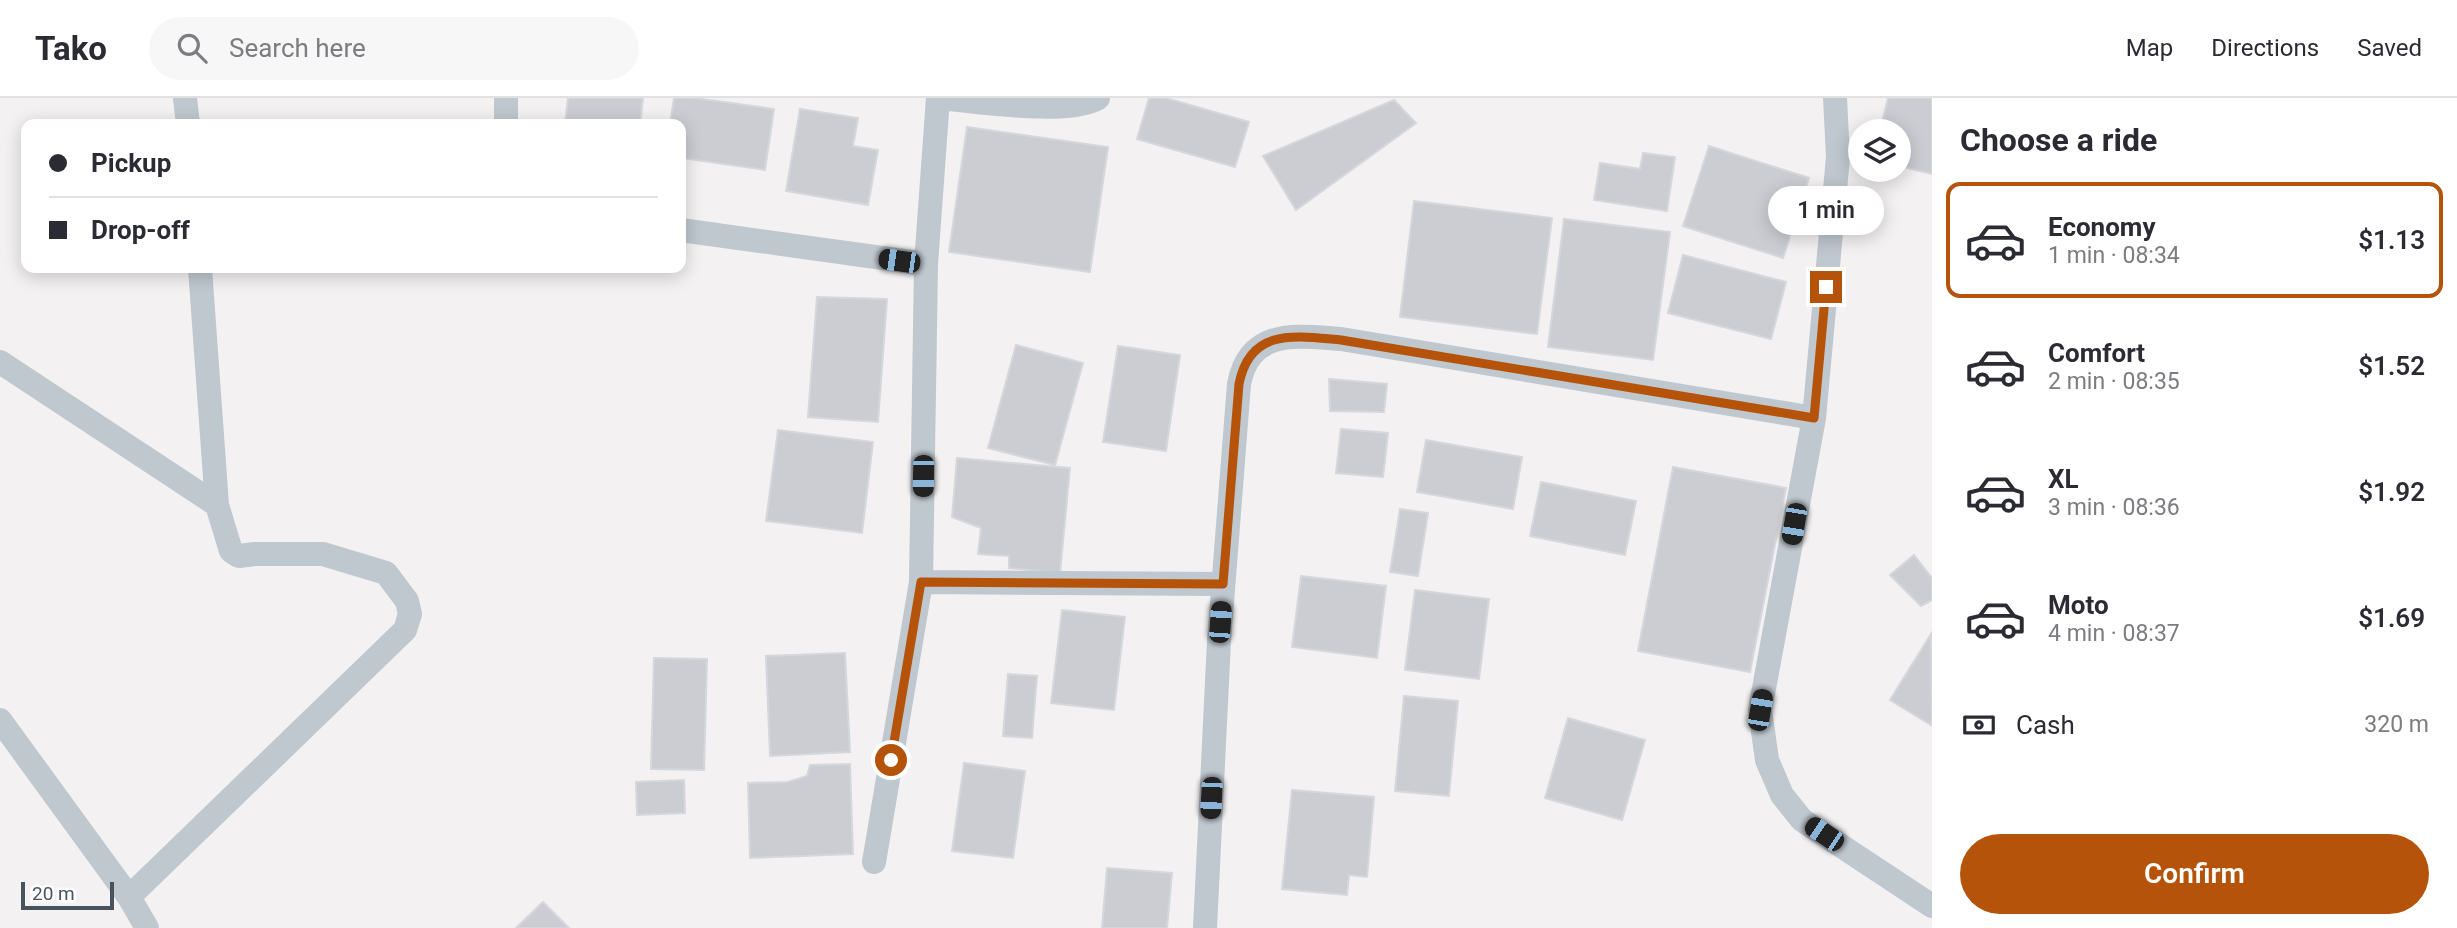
<!DOCTYPE html>
<html lang="en">
<head>
<meta charset="utf-8">
<style>
  body { margin:0; font-family:Roboto,sans-serif; background:#f7f7f7; color:#2b2b33; height:100vh; display:flex; flex-direction:column; font-size:26px; white-space:nowrap }
  * { box-sizing:border-box; margin:0 }
  p { font-size:23px; color:#7c7c81 }
  .icon { flex:none; width:38px; height:38px; fill:none; stroke:currentColor; stroke-width:2; stroke-linecap:round; stroke-linejoin:round }
  .map { position:relative; flex:1; overflow:hidden }
  .sheet { display:flex; flex-direction:column; background:#fff; width:525px }
  .sheet>* { flex:none }
  .banner { position:absolute; left:21px; top:21px; width:665px; height:154px; border-radius:14px; box-shadow:0 4px 18px #0003; display:grid; align-content:center; height:154px; padding:0 28px; background:#fff }
  .buttons { position:absolute; left:1848px; top:21px; display:grid; gap:14px }
  .buttons a { display:grid; place-items:center; width:63px; height:63px; border-radius:50%; background:#fff; box-shadow:0 4px 18px #0003; font-size:35px }
  .scale { position:absolute; left:21px; bottom:18px; width:93px; box-sizing:border-box; padding-left:7px; border:4px solid #49535e; border-top:0; font-size:19px; line-height:24px; white-space:nowrap; color:#49535e; -webkit-text-stroke:5px #fff; paint-order:stroke }
  .end { position:absolute; width:32px; height:32px; margin:-16px; border:9px solid #b45309; background:#fff; box-shadow:0 0 0 4px #fff }
  .from { border-radius:50% }
  .bubble { position:absolute; height:49px; border-radius:24px; background:#fff; box-shadow:0 4px 18px #0003; font-size:23px; font-weight:600; line-height:49px; text-align:center }
  .car { position:absolute; width:21px; height:42px; margin:-21px -10px; border-radius:9px; box-shadow:0 0 5px 2px #0007; background:linear-gradient(#222 24%,#8ab4d8 0 40%,#222 0 76%,#8ab4d8 0 86%,#222 0) }
  .banner b { display:flex; align-items:center; gap:24px; height:66px; font-size:26px }
  .banner b+b { border-top:2px solid #e1e1e2 }
  .banner i { width:18px; height:18px; background:#2b2b33 }
  ul { padding:0; list-style:none }
  li { display:flex; align-items:center; gap:21px; height:116px; margin:0 14px 10px; padding:0 14px; border:4px solid transparent; border-radius:14px }
  li div { flex:1 }
  li b { display:block; font-size:26px }
  li em { font-style:normal; font-weight:600 }
  li.active { border-color:#b45309 }
  li>.icon { width:63px; height:63px; stroke-width:1.5 }
  h2 { padding:0 28px; font-size:32px; line-height:84px }
  .pay { display:flex; align-items:center; gap:18px; height:77px; padding:0 28px; font-size:26px }
  .pay p { margin-inline-start:auto }
  .cta { display:flex; gap:14px; margin-top:auto; padding:14px 28px }
  .cta a { flex:1; height:80px; border-radius:42px; background:#b45309; color:#fff; font-size:28px; font-weight:600; line-height:80px; text-align:center }
  header { display:flex; align-items:center; gap:42px; box-sizing:border-box; height:98px; padding:0 35px; background:#fff; border-bottom:2px solid #e1e1e2 }
  header strong { font-size:33px }
  nav { display:flex; gap:38px; margin-inline-start:auto; font-size:24px }
  .search { width:490px; height:63px; background:#f7f7f7; display:flex; align-items:center; gap:18px; box-sizing:border-box; padding:0 24px; border-radius:38px; color:#7c7c81; font-size:26px }
  main { display:flex; flex:1; min-height:0 }
  .map>svg:first-child { display:block }
  .building { fill:#cbcdd3; stroke:#d5d7dc; stroke-width:2 }
  .lines { fill:none; stroke-linecap:round; stroke-linejoin:round }
  .minor { stroke:#bfc7cf; stroke-width:24 }
  .route { stroke:#b45309; stroke-width:9 }
</style>
</head>
<body>
<header>
<strong>Tako</strong>
<div class="search"><svg class="icon" aria-label="search" viewBox="0 0 24 24"><circle cx="10" cy="10" r="6"/><path d="M15 15l6 6"/></svg>Search here</div>
<nav><a>Map</a><a>Directions</a><a>Saved</a></nav>
</header>
<main>
<div class="map">
<svg width="1932" height="830" viewBox="0 0 1932 830">
  <rect width="100%" height="100%" fill="#f3f1f1"/>
  <path class="building" d="M 568,0 L 643,0 L 640,26 L 565,26 Z
    M 674,0 L 695,0 L 774,11 L 765,72 L 681,60 L 681,26 L 670,26 Z
    M 1149,0 L 1166,0 L 1249,24 L 1235,69 L 1137,41 Z
    M 1888,0 L 1932,0 L 1932,76 L 1899,68 L 1899,33 L 1880,33 Z
    M 1394,2 L 1416,25 L 1296,112 L 1263,58 Z
    M 800,11 L 858,20 L 853,48 L 878,52 L 868,107 L 786,93 Z
    M 967,29 L 1108,49 L 1090,174 L 949,154 Z
    M 1709,48 L 1809,80 L 1783,160 L 1683,128 Z
    M 1643,55 L 1675,59 L 1667,113 L 1594,102 L 1600,65 L 1640,71 Z
    M 1414,103 L 1552,120 L 1537,236 L 1400,219 Z
    M 1564,121 L 1670,134 L 1653,262 L 1548,249 Z
    M 1683,157 L 1786,184 L 1771,241 L 1668,215 Z
    M 817,199 L 887,201 L 878,324 L 808,319 Z
    M 1016,247 L 1083,265 L 1055,367 L 988,350 Z
    M 1118,248 L 1180,257 L 1166,353 L 1103,344 Z
    M 1329,281 L 1387,286 L 1384,314 L 1330,313 Z
    M 1341,331 L 1388,335 L 1383,379 L 1336,375 Z
    M 778,332 L 873,344 L 862,435 L 766,423 Z
    M 1426,342 L 1522,359 L 1513,411 L 1417,394 Z
    M 957,360 L 1070,370 L 1060,475 L 1009,470 L 1009,458 L 978,456 L 981,430 L 952,419 Z
    M 1673,369 L 1786,390 L 1750,574 L 1638,553 Z
    M 1541,384 L 1636,403 L 1625,457 L 1530,438 Z
    M 1400,411 L 1428,415 L 1418,478 L 1390,474 Z
    M 1914,457 L 1932,480 L 1932,502 L 1921,508 L 1890,477 Z
    M 1301,478 L 1386,488 L 1377,560 L 1292,549 Z
    M 1415,492 L 1489,501 L 1479,581 L 1405,572 Z
    M 1062,512 L 1125,519 L 1114,612 L 1051,605 Z
    M 1931,536 L 1932,625 L 1931,627 L 1890,602 Z
    M 845,555 L 850,654 L 770,658 L 766,558 Z
    M 654,560 L 707,561 L 704,672 L 651,671 Z
    M 1008,576 L 1037,578 L 1032,640 L 1003,638 Z
    M 1404,598 L 1458,603 L 1449,698 L 1395,693 Z
    M 1568,620 L 1645,642 L 1622,722 L 1545,700 Z
    M 964,665 L 1025,673 L 1013,760 L 952,753 Z
    M 850,666 L 853,756 L 750,760 L 748,685 L 788,684 L 807,678 L 810,667 Z
    M 684,682 L 685,715 L 637,717 L 636,684 Z
    M 1292,692 L 1374,699 L 1367,779 L 1349,777 L 1347,797 L 1282,791 Z
    M 1107,770 L 1172,775 L 1167,830 L 1102,830 Z
    M 543,804 L 569,830 L 516,830 Z"/>
  <g class="lines">
    <path class="minor" d="M 185,0 L 188,26
      M 506,0 L 506,26
      M 939,0 C 977,3 1067,18 1098,0
      M 1835,0 L 1838,59 L 1814,320 L 1760,612 L 1767,662 L 1782,697 L 1802,722 L 1932,808
      M 681,132 L 926,166
      M 0,264 L 217,407
      M 921,484 L 1223,486
      M 0,622 L 129,799 L 147,830
      M 874,764 L 921,484 L 926,166 L 938,0
      M 129,799 L 405,532 L 410,516 L 407,503 L 386,475 L 323,456 L 255,456 L 239,458 L 231,453 L 217,407 L 200,170
      M 1205,830 L 1219,543 L 1239,286 C 1250,230 1296,238 1341,241 L 1814,320"/>
  </g>
  <g class="lines">
    <path class="route" d="M 891,662 L 921,484 L 1223,486 L 1239,286 C 1250,229 1296,238 1341,242 L 1814,320 L 1826,189"/>
  </g>
</svg>
<div class="buttons">
<a><svg class="icon" aria-label="layers" viewBox="0 0 24 24"><path d="M12 4l9 5-9 5-9-5zM3 14l9 5 9-5"/></svg></a>
</div>
<div class="scale">20 m</div>
<i class="end from" style="left:891px;top:662px"></i>
<i class="end" style="left:1826px;top:189px"></i>
<div class="bubble" style="left:1768px;top:88px;width:116px">1 min</div>
<i class="car" style="left:899px;top:163px;rotate:278deg"></i>
<i class="car" style="left:923px;top:378px;rotate:181deg"></i>
<i class="car" style="left:1794px;top:426px;rotate:190deg"></i>
<i class="car" style="left:1220px;top:524px;rotate:4deg"></i>
<i class="car" style="left:1760px;top:612px;rotate:10deg"></i>
<i class="car" style="left:1211px;top:700px;rotate:183deg"></i>
<i class="car" style="left:1824px;top:736px;rotate:304deg"></i>
<div class="banner">
<b><i class="from"></i>Pickup</b>
<b><i></i>Drop-off</b>
</div>
</div>
<section class="sheet">
<h2>Choose a ride</h2>
<ul>
<li class="active"><svg class="icon" aria-label="car" viewBox="0 0 24 24"><path d="M5 17H2v-5l4-1 3-4h7l3 4 3 1v5h-3M9 17h6M6 11h13"/><circle cx="7" cy="17" r="2"/><circle cx="17" cy="17" r="2"/></svg><div><b>Economy</b><p>1 min · 08:34</p></div><em>$1.13</em></li>
<li><svg class="icon" aria-label="car" viewBox="0 0 24 24"><path d="M5 17H2v-5l4-1 3-4h7l3 4 3 1v5h-3M9 17h6M6 11h13"/><circle cx="7" cy="17" r="2"/><circle cx="17" cy="17" r="2"/></svg><div><b>Comfort</b><p>2 min · 08:35</p></div><em>$1.52</em></li>
<li><svg class="icon" aria-label="car" viewBox="0 0 24 24"><path d="M5 17H2v-5l4-1 3-4h7l3 4 3 1v5h-3M9 17h6M6 11h13"/><circle cx="7" cy="17" r="2"/><circle cx="17" cy="17" r="2"/></svg><div><b>XL</b><p>3 min · 08:36</p></div><em>$1.92</em></li>
<li><svg class="icon" aria-label="car" viewBox="0 0 24 24"><path d="M5 17H2v-5l4-1 3-4h7l3 4 3 1v5h-3M9 17h6M6 11h13"/><circle cx="7" cy="17" r="2"/><circle cx="17" cy="17" r="2"/></svg><div><b>Moto</b><p>4 min · 08:37</p></div><em>$1.69</em></li>
</ul>
<div class="pay"><svg class="icon" aria-label="cash" viewBox="0 0 24 24"><path d="M3 7h18v10H3z"/><circle cx="12" cy="12" r="2"/></svg>Cash<p>320 m</p></div>
<div class="cta"><a>Confirm</a></div>
</section>
</main>
</body>
</html>
